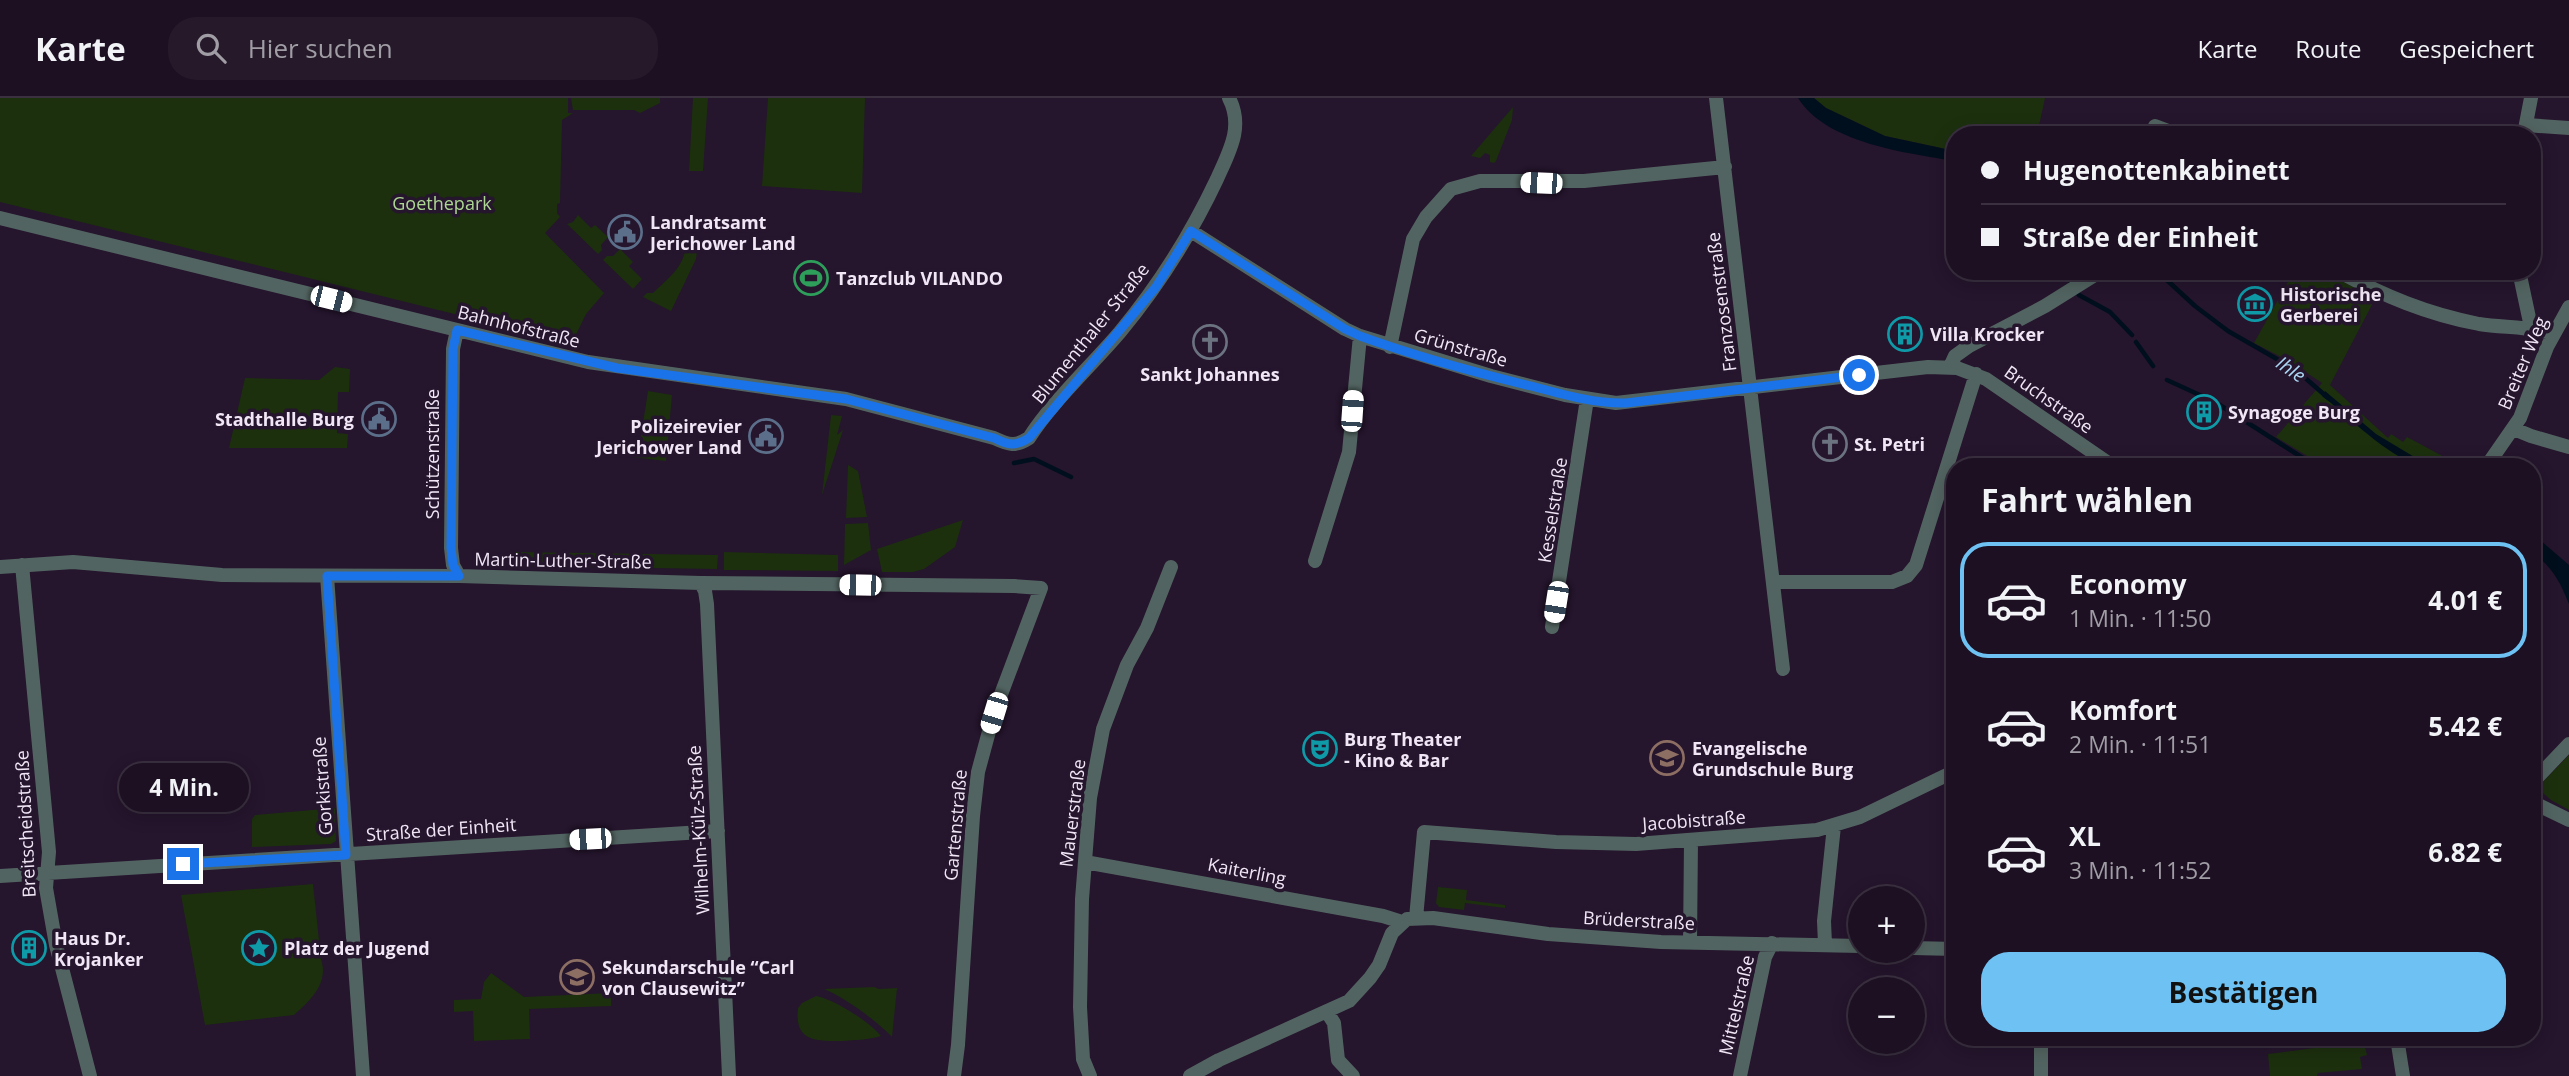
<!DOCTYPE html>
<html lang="de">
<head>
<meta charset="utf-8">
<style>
  body { margin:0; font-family:"Open Sans",sans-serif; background:#25192a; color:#f1f3f6; height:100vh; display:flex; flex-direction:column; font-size:26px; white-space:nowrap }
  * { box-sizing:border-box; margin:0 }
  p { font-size:23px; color:#a09da5 }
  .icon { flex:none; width:38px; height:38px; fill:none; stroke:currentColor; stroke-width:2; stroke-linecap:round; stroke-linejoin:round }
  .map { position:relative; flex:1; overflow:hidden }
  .drawer { position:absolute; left:1946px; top:360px; width:595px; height:588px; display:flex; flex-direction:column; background:#1c1022; border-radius:28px; box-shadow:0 4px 18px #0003,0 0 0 2px #3a3040 }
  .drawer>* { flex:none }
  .top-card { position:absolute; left:1946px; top:28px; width:595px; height:154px; border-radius:28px; box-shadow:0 4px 18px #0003,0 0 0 2px #3a3040; display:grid; align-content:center; height:154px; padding:0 35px; background:#1c1022 }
  .buttons { position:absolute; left:1848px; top:788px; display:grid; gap:14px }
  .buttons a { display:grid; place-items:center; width:77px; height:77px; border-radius:50%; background:#1c1022; box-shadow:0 4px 18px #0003,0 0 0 2px #3a3040; font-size:35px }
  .end { position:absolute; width:32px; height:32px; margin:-16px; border:9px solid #1a73e8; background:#fff; box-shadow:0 0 0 4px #fff }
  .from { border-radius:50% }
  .bubble { position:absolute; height:49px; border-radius:24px; background:#1c1022; box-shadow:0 4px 18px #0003,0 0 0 2px #3a3040; font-size:23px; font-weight:700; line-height:49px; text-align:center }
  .car { position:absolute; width:21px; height:42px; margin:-21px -10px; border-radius:9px; box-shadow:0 0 5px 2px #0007; background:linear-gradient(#fff 24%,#345 0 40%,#fff 0 76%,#345 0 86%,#fff 0) }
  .top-card b { display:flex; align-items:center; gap:24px; height:66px; font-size:26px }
  .top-card b+b { border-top:2px solid #3a3040 }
  .top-card i { width:18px; height:18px; background:#f1f3f6 }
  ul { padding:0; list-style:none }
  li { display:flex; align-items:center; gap:21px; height:116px; margin:0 14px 10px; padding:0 21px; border:4px solid transparent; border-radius:28px }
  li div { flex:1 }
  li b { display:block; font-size:26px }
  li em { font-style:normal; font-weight:700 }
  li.on { border-color:#6dc2f3 }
  li>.icon { width:63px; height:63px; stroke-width:1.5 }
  h2 { padding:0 35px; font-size:32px; line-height:84px }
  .button { display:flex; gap:14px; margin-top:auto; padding:14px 35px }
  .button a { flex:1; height:80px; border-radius:28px; background:#6dc2f3; color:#111; font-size:28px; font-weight:700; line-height:80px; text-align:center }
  header { display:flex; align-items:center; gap:42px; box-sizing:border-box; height:98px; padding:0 35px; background:#1c1022; border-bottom:2px solid #3a3040 }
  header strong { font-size:33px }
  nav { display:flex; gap:38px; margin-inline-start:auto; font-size:24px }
  .search { width:490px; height:63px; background:#25192a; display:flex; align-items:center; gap:18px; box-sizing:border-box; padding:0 24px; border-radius:28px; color:#a09da5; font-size:26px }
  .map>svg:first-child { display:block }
  .green { fill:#1c300e }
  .water { fill:#000f1d }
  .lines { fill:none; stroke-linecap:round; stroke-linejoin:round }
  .stream { stroke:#000f1d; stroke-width:4.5 }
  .minor { stroke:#526461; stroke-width:14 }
  .route { stroke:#1a73e8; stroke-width:9 }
  .labels { text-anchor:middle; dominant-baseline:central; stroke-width:7; stroke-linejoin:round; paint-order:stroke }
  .park-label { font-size:18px; fill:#acd792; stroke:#25152d }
  .poi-label { font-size:18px; font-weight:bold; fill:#f0e6f6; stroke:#25152d; text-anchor:start }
  .street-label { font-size:18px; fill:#f0e6f6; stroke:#25152d }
  .water-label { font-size:19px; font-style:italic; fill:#aad7f4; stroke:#25152d }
</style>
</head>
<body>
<header>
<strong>Karte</strong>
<div class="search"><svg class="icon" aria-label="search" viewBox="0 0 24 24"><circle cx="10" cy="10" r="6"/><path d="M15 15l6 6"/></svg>Hier suchen</div>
<nav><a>Karte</a><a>Route</a><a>Gespeichert</a></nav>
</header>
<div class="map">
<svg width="2569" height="978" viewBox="0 0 2569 978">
  <rect width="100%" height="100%" fill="#25152d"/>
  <path class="green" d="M 0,0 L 568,0 L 568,15 L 573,15 L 562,22 L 560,105 L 557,106 L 557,115 L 560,119 L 545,135 L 604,195 L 586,216 L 572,245 L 0,104 Z
    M 571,0 L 660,0 L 660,5 L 640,15 L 634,12 L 573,12 Z
    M 693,0 L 708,0 L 703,73 L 689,73 Z
    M 768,0 L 865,0 L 862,95 L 762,88 Z
    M 1814,0 L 2045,0 L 2037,37 L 1955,37 L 1955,53 L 1885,38 L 1826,10 Z
    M 1513,9 L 1512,22 L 1496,63 L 1494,65 L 1490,64 L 1490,57 L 1485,55 L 1480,60 L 1471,58 Z
    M 578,117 L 591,130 L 595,127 L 608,139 L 601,147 L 602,152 L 598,156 L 567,126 L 573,124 Z
    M 620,151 L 633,164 L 629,168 L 642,181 L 633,191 L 603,162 L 607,158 L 613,158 Z
    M 685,152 L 697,154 L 696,161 L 671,213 L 643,199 L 647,195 L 653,195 C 665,183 683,170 685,152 Z
    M 2294,173 L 2324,173 L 2375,201 L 2330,287 L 2388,340 L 2391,336 L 2403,344 L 2407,339 L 2463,369 L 2325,369 L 2276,339 L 2322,285 L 2289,263 L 2254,245 Z
    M 335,269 L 350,271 L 349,294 L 338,294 L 337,335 L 348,336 L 347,350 L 229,350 L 245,280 L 319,282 Z
    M 648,293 L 672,297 L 666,363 L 631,359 L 641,338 Z
    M 831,317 L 842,318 L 837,337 L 843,332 L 822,397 Z
    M 848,367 L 858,373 L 867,419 L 846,420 Z
    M 963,422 L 955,449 L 924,471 L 913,474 L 882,474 L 877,451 Z
    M 868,425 L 871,452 L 844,467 L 845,426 Z
    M 516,454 L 718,457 L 717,471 L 516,468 Z
    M 724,454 L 838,457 L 838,473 L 724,472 Z
    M 2569,657 L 2569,712 L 2551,702 L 2537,690 Z
    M 335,710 L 336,743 L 331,746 L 252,749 L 252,721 L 255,717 Z
    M 313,786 L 321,861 C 329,885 311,902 294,917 L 205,927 L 181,797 Z
    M 1438,789 L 1467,792 L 1466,802 L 1505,807 L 1505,810 L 1465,805 L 1464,812 L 1439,809 L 1436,805 Z
    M 491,875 L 524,899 L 611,895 L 611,908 L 529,911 L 530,941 L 474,943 L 473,913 L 454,914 L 454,902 L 481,901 L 484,884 Z
    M 874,889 L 879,891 L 897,890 L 892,939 C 877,923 844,899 824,891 Z
    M 816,898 C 834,901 870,924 881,938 C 869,942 855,942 842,943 C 816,943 794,944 798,910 L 802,905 Z
    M 2330,940 L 2363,940 L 2367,957 L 2360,959 L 2362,971 L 2318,975 L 2317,978 L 2270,978 L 2268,956 L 2329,948 Z"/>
  <path class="water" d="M 1798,0 L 1814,0 L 1826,10 L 1885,38 L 1955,53 L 1955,63 C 1906,55 1826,45 1798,0 Z
    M 2325,293 L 2376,336 L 2431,369 C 2397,369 2350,319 2322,298 Z
    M 2532,435 L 2569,467 L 2569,506 C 2560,483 2552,469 2532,454 Z"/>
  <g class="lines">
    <path class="stream" d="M 2064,173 L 2079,197 L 2110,214 L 2132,237
      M 2157,173 L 2195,208 L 2228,233 L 2296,272 L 2327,299
      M 2136,244 L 2153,268
      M 2167,282 L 2215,304 L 2317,369
      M 1014,365 L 1034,361 L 1071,379"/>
    <path class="minor" d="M 1716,0 L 1783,571
      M 2526,27 L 2569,30
      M 2155,28 L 2179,37
      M 2524,36 L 2531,0
      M 0,120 L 588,264 L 846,301 L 994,340 C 1009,347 1015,349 1029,340 C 1051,305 1092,267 1120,234 C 1159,187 1191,136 1217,81 C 1229,54 1244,29 1229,0
      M 1191,133 L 1345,231 L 1360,238 L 1491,278 L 1565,297 L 1616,305 L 1928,269 L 1957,270 L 1986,281 L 2114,369
      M 2338,173 C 2384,198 2427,216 2479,226 C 2504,230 2529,228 2553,236
      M 2519,173 L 2531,229
      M 457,232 L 453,251 L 451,450 L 453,467 L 459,478
      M 1390,249 L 1413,141 L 1426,119 L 1451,91 L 1480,83 L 1584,83 L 1725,69
      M 1950,269 L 1955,258 L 1969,248 L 2045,208 L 2101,173
      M 2514,331 L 2531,338 L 2569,349
      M 2486,369 L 2520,320 L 2547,249 L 2569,209
      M 1315,463 L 1349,354 L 1360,238
      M 22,467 L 49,754 L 46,790 L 56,847 L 90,978
      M 0,469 L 73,464 L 222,477 L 459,478 L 701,485 L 1014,488 L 1041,490 L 994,615 L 978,674 L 973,718 L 958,947 L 954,978
      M 327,478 L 363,978
      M 1773,484 L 1892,484 L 1907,478 L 1916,467 L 1976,276
      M 701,485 L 705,493 L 707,506 L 729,978
      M 1552,529 L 1587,301
      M 2532,685 L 2569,646
      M 2532,704 L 2569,722
      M 1085,764 L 1383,818 L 1402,824
      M 0,778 L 718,733
      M 1416,820 L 1424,734 L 1556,744 L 1636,746 L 1817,732 L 1860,719 L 1955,673
      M 1690,845 L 1691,742
      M 1825,846 L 1824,823 L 1834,728
      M 1913,850 L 1955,851
      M 1327,914 L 1334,925 L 1338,962 L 1353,978
      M 2397,940 L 2403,978
      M 1090,978 L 1083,961 L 1080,909 L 1082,801 L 1090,700 L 1103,631 L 1127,567 L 1147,530 L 1171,469
      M 1190,978 L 1219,962 L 1349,903 L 1370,880 L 1379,867 L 1392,835 L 1407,821 L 1433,820 L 1548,836 L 1661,844 L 1860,848
      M 1740,978 L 1765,859 L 1772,845
      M 2041,978 L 2041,940"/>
  </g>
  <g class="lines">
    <path class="route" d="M 183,766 L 346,757 L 327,478 L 459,478 L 453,467 L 451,450 L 453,251 L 457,232 L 617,270 L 846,301 L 994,340 C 1008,347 1015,349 1029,340 L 1156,189 L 1191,133 L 1345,231 L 1360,238 C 1415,258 1473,274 1531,288 C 1561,296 1595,306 1626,305 L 1859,277"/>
  </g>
  <defs>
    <g id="civic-ring" transform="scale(1.75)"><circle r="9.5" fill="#25152d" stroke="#5c6f8a" stroke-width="1.5"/><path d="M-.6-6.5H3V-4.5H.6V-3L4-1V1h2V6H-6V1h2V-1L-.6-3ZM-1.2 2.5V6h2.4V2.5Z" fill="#5c6f8a"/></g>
    <g id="stadium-ring" transform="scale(1.75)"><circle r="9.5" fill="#25152d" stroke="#2e9e5b" stroke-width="1.5"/><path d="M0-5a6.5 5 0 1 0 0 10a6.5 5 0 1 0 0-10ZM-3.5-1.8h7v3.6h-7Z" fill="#2e9e5b"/></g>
    <g id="museum-ring" transform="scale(1.75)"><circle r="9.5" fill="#25152d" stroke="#0f9aa8" stroke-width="1.5"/><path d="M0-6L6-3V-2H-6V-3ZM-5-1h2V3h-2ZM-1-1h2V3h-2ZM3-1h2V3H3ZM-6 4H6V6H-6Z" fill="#0f9aa8"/></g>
    <g id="building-ring" transform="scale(1.75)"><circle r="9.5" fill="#25152d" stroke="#0f9aa8" stroke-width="1.5"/><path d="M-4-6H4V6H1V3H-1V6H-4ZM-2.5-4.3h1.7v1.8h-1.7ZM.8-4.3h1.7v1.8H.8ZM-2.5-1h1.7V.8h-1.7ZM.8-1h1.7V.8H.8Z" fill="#0f9aa8"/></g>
    <g id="church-ring" transform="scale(1.75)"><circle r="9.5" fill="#25152d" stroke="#6b7280" stroke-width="1.5"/><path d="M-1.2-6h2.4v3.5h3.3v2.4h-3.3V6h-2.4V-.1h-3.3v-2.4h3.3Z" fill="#6b7280"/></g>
    <g id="theatre-ring" transform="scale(1.75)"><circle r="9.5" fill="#25152d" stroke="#0f9aa8" stroke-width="1.5"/><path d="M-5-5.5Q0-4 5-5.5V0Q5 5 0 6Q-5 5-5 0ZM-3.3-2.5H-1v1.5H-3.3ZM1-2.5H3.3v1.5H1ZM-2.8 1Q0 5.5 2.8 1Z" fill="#0f9aa8"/></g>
    <g id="school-ring" transform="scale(1.75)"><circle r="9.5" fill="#25152d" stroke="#8d6e63" stroke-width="1.5"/><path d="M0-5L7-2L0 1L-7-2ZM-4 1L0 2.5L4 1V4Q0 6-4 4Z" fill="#8d6e63"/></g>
    <g id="sight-ring" transform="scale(1.75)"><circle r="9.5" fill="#25152d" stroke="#0f9aa8" stroke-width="1.5"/><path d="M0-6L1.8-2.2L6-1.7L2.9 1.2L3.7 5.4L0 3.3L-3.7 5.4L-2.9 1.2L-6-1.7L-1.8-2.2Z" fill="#0f9aa8"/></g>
  </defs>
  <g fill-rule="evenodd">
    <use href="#civic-ring" x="625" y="134"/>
    <use href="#stadium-ring" x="811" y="180"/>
    <use href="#museum-ring" x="2255" y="206"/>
    <use href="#building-ring" x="1905" y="236"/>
    <use href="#church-ring" x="1210" y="244"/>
    <use href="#building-ring" x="2204" y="314"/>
    <use href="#civic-ring" x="379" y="321"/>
    <use href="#civic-ring" x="766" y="338"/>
    <use href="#church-ring" x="1830" y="346"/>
    <use href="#theatre-ring" x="1320" y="651"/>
    <use href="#school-ring" x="1667" y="660"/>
    <use href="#building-ring" x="29" y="850"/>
    <use href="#sight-ring" x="259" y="850"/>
    <use href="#school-ring" x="577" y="879"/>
  </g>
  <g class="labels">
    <g class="park-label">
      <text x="442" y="105">Goethepark</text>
    </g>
    <g class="poi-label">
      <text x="650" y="124">Landratsamt<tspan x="650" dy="21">Jerichower Land</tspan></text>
      <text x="836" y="180">Tanzclub VILANDO</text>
      <text x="2280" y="196">Historische<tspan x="2280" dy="21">Gerberei</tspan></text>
      <text x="1930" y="236">Villa Krocker</text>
      <text x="1210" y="276" text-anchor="middle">Sankt Johannes</text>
      <text x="2228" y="314">Synagoge Burg</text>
      <text x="354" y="321" text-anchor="end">Stadthalle Burg</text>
      <text x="742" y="328" text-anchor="end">Polizeirevier<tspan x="742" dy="21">Jerichower Land</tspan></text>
      <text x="1854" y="346">St. Petri</text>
      <text x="1344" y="641">Burg Theater<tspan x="1344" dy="21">- Kino &amp; Bar</tspan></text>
      <text x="1692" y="650">Evangelische<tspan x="1692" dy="21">Grundschule Burg</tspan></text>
      <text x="54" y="840">Haus Dr.<tspan x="54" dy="21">Krojanker</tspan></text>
      <text x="284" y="850">Platz der Jugend</text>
      <text x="602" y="869">Sekundarschule “Carl<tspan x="602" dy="21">von Clausewitz”</tspan></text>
    </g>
    <g class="street-label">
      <text transform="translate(1721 204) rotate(-97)">Franzosenstraße</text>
      <text transform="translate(519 228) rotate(14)">Bahnhofstraße</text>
      <text transform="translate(1090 235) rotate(-51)">Blumenthaler Straße</text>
      <text transform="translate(1461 249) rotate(16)">Grünstraße</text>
      <text transform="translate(2522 265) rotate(-67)">Breiter Weg</text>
      <text transform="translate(2049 301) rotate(35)">Bruchstraße</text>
      <text transform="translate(432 356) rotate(-90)">Schützenstraße</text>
      <text transform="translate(1552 412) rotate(-81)">Kesselstraße</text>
      <text transform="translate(563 462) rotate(1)">Martin-Luther-Straße</text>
      <text transform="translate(322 688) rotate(-94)">Gorkistraße</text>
      <text transform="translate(1072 715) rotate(-83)">Mauerstraße</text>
      <text transform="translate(1694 722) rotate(-4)">Jacobistraße</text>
      <text transform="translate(25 726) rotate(-93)">Breitscheidstraße</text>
      <text transform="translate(955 727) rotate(-85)">Gartenstraße</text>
      <text transform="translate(441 731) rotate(-4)">Straße der Einheit</text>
      <text transform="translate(698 732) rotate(-93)">Wilhelm-Külz-Straße</text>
      <text transform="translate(1247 773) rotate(11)">Kaiterling</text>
      <text transform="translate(1639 822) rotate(3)">Brüderstraße</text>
      <text transform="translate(1736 907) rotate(-77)">Mittelstraße</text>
    </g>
    <g class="water-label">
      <text transform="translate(2291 271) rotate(34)">Ihle</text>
    </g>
  </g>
</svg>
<div class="buttons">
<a>+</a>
<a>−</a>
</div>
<i class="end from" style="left:1859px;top:277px"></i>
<i class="end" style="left:183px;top:766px"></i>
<div class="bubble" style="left:119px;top:665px;width:130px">4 Min.</div>
<i class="car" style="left:1541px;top:85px;rotate:272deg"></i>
<i class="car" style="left:331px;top:201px;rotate:104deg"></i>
<i class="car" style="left:1352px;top:313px;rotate:4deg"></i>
<i class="car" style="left:860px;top:487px;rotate:271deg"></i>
<i class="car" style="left:1556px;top:504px;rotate:189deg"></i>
<i class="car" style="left:994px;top:615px;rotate:197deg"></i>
<i class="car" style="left:590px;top:741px;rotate:267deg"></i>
<div class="top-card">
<b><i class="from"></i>Hugenottenkabinett</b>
<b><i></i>Straße der Einheit</b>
</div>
<section class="drawer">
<h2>Fahrt wählen</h2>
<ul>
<li class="on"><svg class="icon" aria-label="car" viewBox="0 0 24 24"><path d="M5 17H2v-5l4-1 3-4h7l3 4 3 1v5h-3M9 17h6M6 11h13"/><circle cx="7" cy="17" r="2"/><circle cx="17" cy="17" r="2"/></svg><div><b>Economy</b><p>1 Min. · 11:50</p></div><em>4.01 €</em></li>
<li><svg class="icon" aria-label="car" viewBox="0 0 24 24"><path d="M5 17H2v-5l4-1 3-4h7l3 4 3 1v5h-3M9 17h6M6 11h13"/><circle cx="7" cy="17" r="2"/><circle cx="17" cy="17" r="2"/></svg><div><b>Komfort</b><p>2 Min. · 11:51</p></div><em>5.42 €</em></li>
<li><svg class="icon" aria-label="car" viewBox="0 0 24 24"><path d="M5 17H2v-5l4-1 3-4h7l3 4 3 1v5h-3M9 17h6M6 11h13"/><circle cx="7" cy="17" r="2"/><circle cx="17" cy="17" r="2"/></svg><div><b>XL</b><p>3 Min. · 11:52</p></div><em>6.82 €</em></li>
</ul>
<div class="button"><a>Bestätigen</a></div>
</section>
</div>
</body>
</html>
